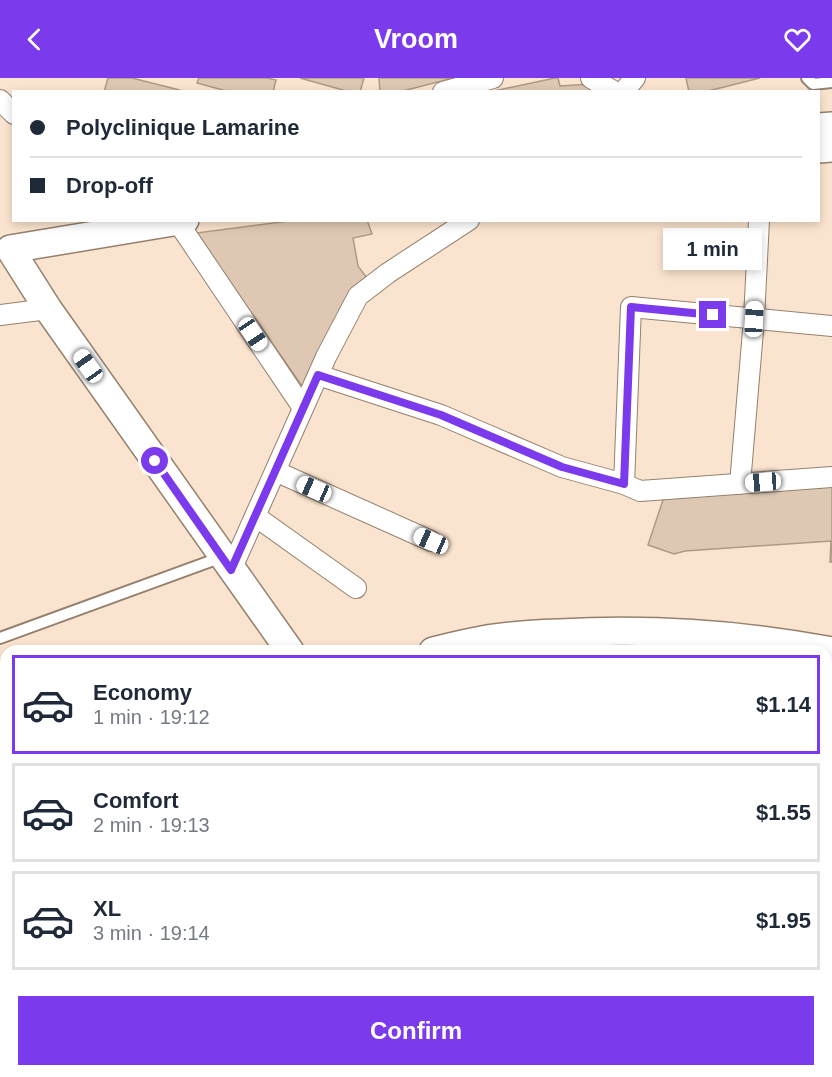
<!DOCTYPE html>
<html lang="en">
<head>
<meta charset="utf-8">
<style>
  body { margin:0; font-family:Helvetica,sans-serif; background:#f2f2f3; color:#1f2937; height:100vh; display:flex; flex-direction:column; font-size:22px; white-space:nowrap }
  * { box-sizing:border-box; margin:0 }
  p { font-size:20px; color:#747a83 }
  .icon { flex:none; width:33px; height:33px; fill:none; stroke:currentColor; stroke-width:2; stroke-linecap:round; stroke-linejoin:round }
  .map { position:relative; flex:1; overflow:hidden }
  .sheet { position:absolute; left:0px; top:567px; width:832px; height:432px; display:flex; flex-direction:column; background:#fff; border-radius:18px 18px 0 0; box-shadow:0 3px 9px #0003 }
  .sheet>* { flex:none }
  .hud { position:absolute; left:12px; top:12px; width:808px; height:132px; border-radius:0px; box-shadow:0 3px 9px #0003; display:grid; align-content:center; height:132px; padding:0 18px; background:#fff }
  .end { position:absolute; width:27px; height:27px; margin:-14px; border:8px solid #7c3aed; background:#fff; box-shadow:0 0 0 3px #fff }
  .from { border-radius:50% }
  .bubble { position:absolute; height:42px; border-radius:0px; background:#fff; box-shadow:0 3px 9px #0003; font-size:20px; font-weight:800; line-height:42px; text-align:center }
  .car { position:absolute; width:18px; height:36px; margin:-18px -9px; border-radius:8px; box-shadow:0 0 4px 2px #0007; background:linear-gradient(#fff 24%,#345 0 40%,#fff 0 76%,#345 0 86%,#fff 0) }
  .hud b { display:flex; align-items:center; gap:21px; height:57px; font-size:22px }
  .hud b+b { border-top:2px solid #e0e1e3 }
  .hud i { width:15px; height:15px; background:#1f2937 }
  ul { padding:10px 0 0; list-style:none }
  li { display:flex; align-items:center; gap:18px; height:99px; margin:0 12px 9px; padding:0 6px; border:3px solid #e0e1e3; border-radius:0px }
  li div { flex:1 }
  li b { display:block; font-size:22px }
  li em { font-style:normal; font-weight:800 }
  li.current { border-color:#7c3aed }
  li>.icon { width:54px; height:54px; stroke-width:1.5 }
  .cta { display:flex; gap:12px; margin-top:auto; padding:12px 18px }
  .cta a { flex:1; height:69px; border-radius:0px; background:#7c3aed; color:#fff; font-size:24px; font-weight:800; line-height:69px; text-align:center }
  header { display:flex; justify-content:space-between; align-items:center; height:78px; padding:0 18px; background:#7c3aed; color:#fff; font-size:27px; font-weight:800 }
  .map>svg:first-child { display:block }
  .building { fill:#dec8b3; stroke:#ae9985; stroke-width:1.5 }
  .lines { fill:none; stroke-linecap:round; stroke-linejoin:round }
  .lane-casing { stroke:#95806d; stroke-width:14 }
  .street-casing { stroke:#95806d; stroke-width:22 }
  .secondary-casing { stroke:#95806d; stroke-width:30 }
  .lane { stroke:#fff; stroke-width:10 }
  .street { stroke:#fff; stroke-width:20 }
  .secondary { stroke:#fff; stroke-width:27 }
  .route { stroke:#7c3aed; stroke-width:8 }
</style>
</head>
<body>
<header><svg class="icon" aria-label="back" viewBox="0 0 24 24"><path d="M15 5l-7 7 7 7"/></svg>Vroom<svg class="icon" aria-label="heart" viewBox="0 0 24 24"><path d="M12 20l-8-8c-3-5 5-10 8-4 3-6 11-1 8 4z"/></svg></header>
<div class="map">
<svg width="832" height="999" viewBox="0 0 832 999">
  <rect width="100%" height="100%" fill="#fbe4cf"/>
  <path class="building" d="M 108,0 L 132,0 L 180,12 L 180,14 L 104,14 Z
    M 199,0 L 267,0 L 276,2 L 273,14 L 230,14 L 197,5 Z
    M 300,0 L 364,0 L 360,14 L 350,14 Z
    M 379,0 L 453,0 L 399,14 L 380,14 Z
    M 555,0 L 558,0 L 560,8 L 591,6 L 591,14 L 489,14 Z
    M 686,0 L 760,0 L 704,14 L 689,14 Z
    M 296,142 L 367,142 L 372,156 L 353,160 L 358,188 L 367,200 L 304,311 L 196,155 Z
    M 832,408 L 832,484 L 830,484 L 831,463 L 685,473 L 674,476 L 648,467 L 664,419 Z
    M 826,896 L 832,897 L 832,931 L 826,930 Z
    M 6,915 L 6,993 L 50,993 L 52,999 L 0,999 L 0,917 Z
    M 368,993 L 438,993 L 433,999 L 364,999 Z
    M 624,993 L 708,993 L 706,999 L 645,999 Z"/>
  <g class="lines">
    <g class="lane-casing">
      <path id="lane" d="M 807,0 L 813,6 L 832,4
        M 0,560 L 222,479"/>
    </g>
    <g class="street-casing">
      <path id="street" d="M 591,0 L 615,14
        M 443,14 L 493,0
        M 623,14 L 635,0
        M 0,22 L 14,36
        M 177,143 L 303,330
        M 0,237 L 48,231
        M 318,297 L 441,337 L 562,389 L 624,406 L 640,413 L 832,399
        M 275,393 L 431,463
        M 624,406 L 631,229 L 832,248
        M 740,406 L 754,241 L 759,142
        M 255,438 L 356,510
        M 231,492 L 326,279 L 358,218 L 388,195 L 469,142
        M 826,737 L 832,738
        M 0,785 L 6,809
        M 826,878 L 832,860
        M 0,900 L 6,899
        M 53,993 L 54,999
        M 576,999 L 578,993"/>
    </g>
    <g class="secondary-casing">
      <path id="secondary" d="M 819,49 L 832,48
        M 819,71 L 832,70
        M 185,142 L 10,171 L 48,231 L 290,573
        M 433,573 C 449,569 466,565 482,562 C 507,557 534,556 559,555 C 650,550 742,556 832,573
        M 826,595 L 832,596
        M 0,660 L 6,659
        M 488,993 L 497,999
        M 277,999 C 289,991 298,991 310,999"/>
    </g>
    <use href="#lane" class="lane"/>
    <use href="#street" class="street"/>
    <use href="#secondary" class="secondary"/>
  </g>
  <g class="lines">
    <path class="route" d="M 155,383 L 231,492 L 318,297 L 441,337 L 562,389 L 624,406 L 631,229 L 713,237"/>
  </g>
</svg>
<i class="end from" style="left:155px;top:383px"></i>
<i class="end" style="left:713px;top:237px"></i>
<div class="bubble" style="left:663px;top:150px;width:99px">1 min</div>
<i class="car" style="left:754px;top:241px;rotate:3deg"></i>
<i class="car" style="left:253px;top:256px;rotate:146deg"></i>
<i class="car" style="left:88px;top:288px;rotate:325deg"></i>
<i class="car" style="left:763px;top:404px;rotate:266deg"></i>
<i class="car" style="left:314px;top:411px;rotate:294deg"></i>
<i class="car" style="left:431px;top:463px;rotate:294deg"></i>
<div class="hud">
<b><i class="from"></i>Polyclinique Lamarine</b>
<b><i></i>Drop-off</b>
</div>
<section class="sheet">
<ul>
<li class="current"><svg class="icon" aria-label="car" viewBox="0 0 24 24"><path d="M5 17H2v-5l4-1 3-4h7l3 4 3 1v5h-3M9 17h6M6 11h13"/><circle cx="7" cy="17" r="2"/><circle cx="17" cy="17" r="2"/></svg><div><b>Economy</b><p>1 min · 19:12</p></div><em>$1.14</em></li>
<li><svg class="icon" aria-label="car" viewBox="0 0 24 24"><path d="M5 17H2v-5l4-1 3-4h7l3 4 3 1v5h-3M9 17h6M6 11h13"/><circle cx="7" cy="17" r="2"/><circle cx="17" cy="17" r="2"/></svg><div><b>Comfort</b><p>2 min · 19:13</p></div><em>$1.55</em></li>
<li><svg class="icon" aria-label="car" viewBox="0 0 24 24"><path d="M5 17H2v-5l4-1 3-4h7l3 4 3 1v5h-3M9 17h6M6 11h13"/><circle cx="7" cy="17" r="2"/><circle cx="17" cy="17" r="2"/></svg><div><b>XL</b><p>3 min · 19:14</p></div><em>$1.95</em></li>
</ul>
<div class="cta"><a>Confirm</a></div>
</section>
</div>
</body>
</html>
